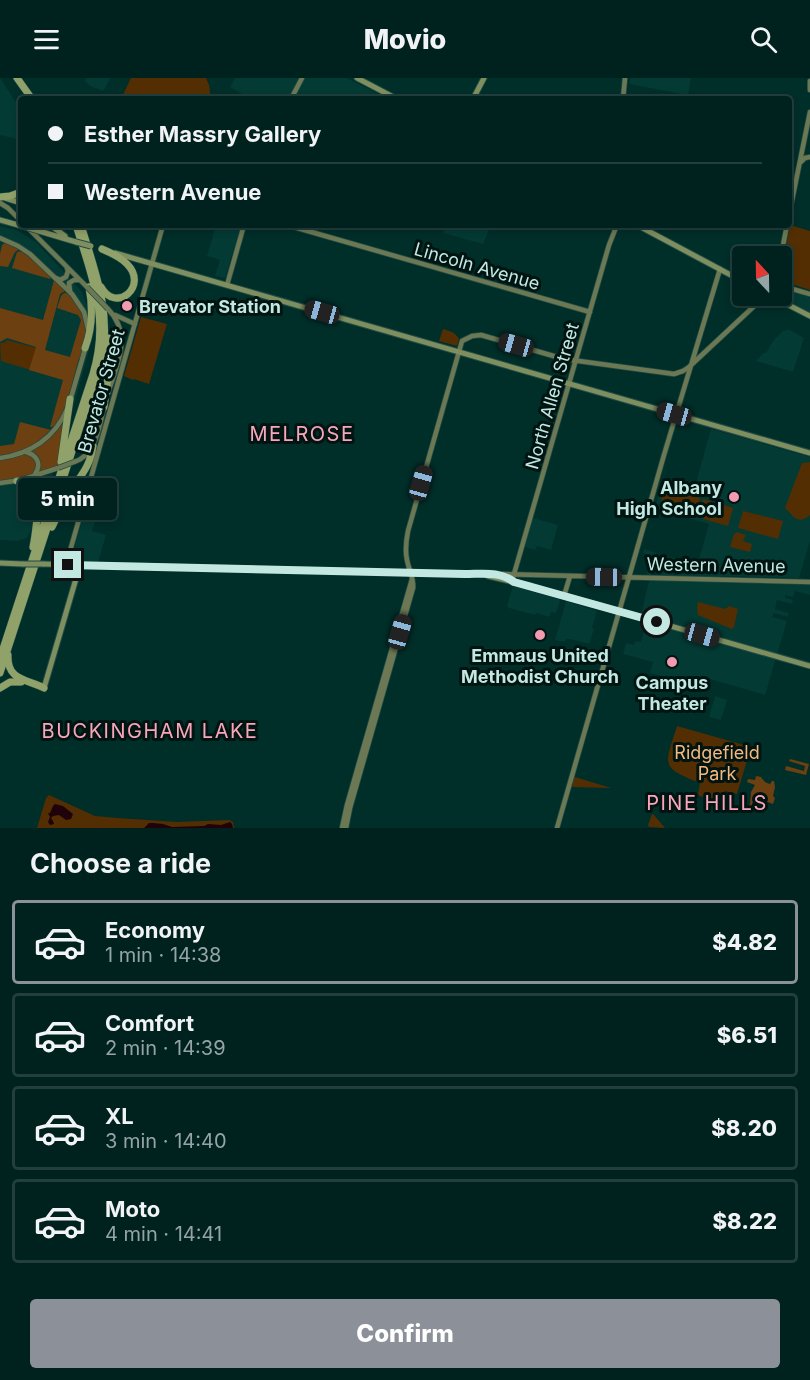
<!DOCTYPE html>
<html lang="en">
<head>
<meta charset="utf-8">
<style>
  body { margin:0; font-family:Inter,sans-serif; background:#0a2a28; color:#f1f3f6; height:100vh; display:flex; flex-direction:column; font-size:22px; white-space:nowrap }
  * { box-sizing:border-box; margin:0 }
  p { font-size:20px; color:#95a4a4 }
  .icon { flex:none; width:33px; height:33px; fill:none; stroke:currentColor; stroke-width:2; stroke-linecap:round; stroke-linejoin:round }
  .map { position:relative; height:750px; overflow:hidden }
  .side { display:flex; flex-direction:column; background:#00221f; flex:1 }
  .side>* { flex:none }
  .top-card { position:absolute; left:18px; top:18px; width:774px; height:132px; border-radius:6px; box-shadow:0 3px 9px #0003,0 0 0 2px #223f3d; display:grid; align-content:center; height:132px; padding:0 30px; background:#00221f }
  .needle { width:39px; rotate:338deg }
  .controls { position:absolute; left:732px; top:168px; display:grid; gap:12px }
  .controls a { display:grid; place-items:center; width:60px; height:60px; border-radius:6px; background:#00221f; box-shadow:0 3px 9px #0003,0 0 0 2px #223f3d; font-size:30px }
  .end { position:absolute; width:27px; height:27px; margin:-14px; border:8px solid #c2e8e1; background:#111; box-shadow:0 0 0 3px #111 }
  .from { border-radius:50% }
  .bubble { position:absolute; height:42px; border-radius:6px; background:#00221f; box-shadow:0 3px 9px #0003,0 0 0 2px #223f3d; font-size:20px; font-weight:800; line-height:42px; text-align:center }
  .car { position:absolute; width:18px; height:36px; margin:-18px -9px; border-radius:8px; box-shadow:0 0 4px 2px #0007; background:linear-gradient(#222 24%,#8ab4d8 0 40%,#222 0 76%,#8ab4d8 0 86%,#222 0) }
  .top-card b { display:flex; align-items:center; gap:21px; height:57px; font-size:22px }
  .top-card b+b { border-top:2px solid #223f3d }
  .top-card i { width:15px; height:15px; background:#f1f3f6 }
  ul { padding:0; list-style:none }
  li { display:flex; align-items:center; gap:18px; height:84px; margin:0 12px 9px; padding:0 18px; border:3px solid #223f3d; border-radius:6px }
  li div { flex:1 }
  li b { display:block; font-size:22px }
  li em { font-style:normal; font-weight:800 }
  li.active { border-color:#8c9099 }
  li>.icon { width:54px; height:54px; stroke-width:1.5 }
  h2 { padding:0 30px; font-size:27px; line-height:72px }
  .button { display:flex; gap:12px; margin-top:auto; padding:12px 30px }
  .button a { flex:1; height:69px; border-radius:6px; background:#8c9099; color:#fff; font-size:24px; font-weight:800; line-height:69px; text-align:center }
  header { display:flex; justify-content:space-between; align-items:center; height:78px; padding:0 30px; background:#00221f; font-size:27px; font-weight:800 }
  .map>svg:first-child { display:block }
  .built { fill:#043a34 }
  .green { fill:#532e03 }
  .forest { fill:#6c4010 }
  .water { fill:#1f020a }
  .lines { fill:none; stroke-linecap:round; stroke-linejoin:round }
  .secondary-casing { stroke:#1f4c46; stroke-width:6 }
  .primary-casing { stroke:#1f4c46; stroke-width:7 }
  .highway-casing { stroke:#1f4c46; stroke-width:8 }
  .secondary { stroke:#6c7853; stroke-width:4.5 }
  .primary { stroke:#7e8e5f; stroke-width:5 }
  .highway { stroke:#90a269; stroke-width:7 }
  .secondary-bridge-casing { stroke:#1f4c46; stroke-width:6; stroke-linecap:butt }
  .primary-bridge-casing { stroke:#1f4c46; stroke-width:7; stroke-linecap:butt }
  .secondary-bridge { stroke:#6c7853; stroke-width:4.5 }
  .primary-bridge { stroke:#7e8e5f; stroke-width:5 }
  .route { stroke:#c2e8e1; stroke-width:8 }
  .poi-dot { fill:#f29ab0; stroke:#001411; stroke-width:2 }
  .labels { text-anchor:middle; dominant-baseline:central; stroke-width:6; stroke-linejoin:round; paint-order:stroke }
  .street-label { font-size:18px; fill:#c2e8e1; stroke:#001411 }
  .poi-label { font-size:18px; font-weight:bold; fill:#c2e8e1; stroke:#001411 }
  .park-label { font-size:18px; fill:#f6b87f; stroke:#001411 }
  .neighbourhood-label { font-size:20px; letter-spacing:1.5px; fill:#f9a6bb; stroke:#001411 }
</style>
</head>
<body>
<header><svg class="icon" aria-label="menu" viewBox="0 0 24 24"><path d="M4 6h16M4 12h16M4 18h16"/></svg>Movio<svg class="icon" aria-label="search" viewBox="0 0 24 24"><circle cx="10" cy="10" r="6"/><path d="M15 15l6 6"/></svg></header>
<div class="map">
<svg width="810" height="750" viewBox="0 0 810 750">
  <rect width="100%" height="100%" fill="#002e29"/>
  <path class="built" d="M 0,0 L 21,32 L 21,62 L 0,57 Z
    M 86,0 L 111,0 L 103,13 L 90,8 L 85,3 Z
    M 235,0 L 299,0 L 288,21 L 243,21 L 244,17 L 230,9 Z
    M 305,0 L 347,0 L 388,21 L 294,21 Z
    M 630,0 L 691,0 L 688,17 L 629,6 Z
    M 216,147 L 241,147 L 225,200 L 215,198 L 220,182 L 207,178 Z
    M 445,147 L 491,147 L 483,166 L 443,155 Z
    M 0,148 L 17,152 L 37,165 L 63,193 L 82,214 L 95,251 L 69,345 L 42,429 L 27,460 L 17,463 L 0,462 Z
    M 790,213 L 810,219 L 810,234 L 787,222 L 786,221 Z
    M 788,251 L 804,260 L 793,294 L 756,283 L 764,275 L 766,275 L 773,263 L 784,252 L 786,253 Z
    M 711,351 L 810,379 L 810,463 L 799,500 L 719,498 L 718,500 L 718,504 L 810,507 L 810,517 L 795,513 L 793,519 L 785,517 L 785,520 L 793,522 L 792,526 L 777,522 L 775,531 L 789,535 L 788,539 L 774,535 L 772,539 L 787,543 L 765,617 L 707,600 L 705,606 L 703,605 L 701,609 L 650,595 L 653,584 L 623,576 L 626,565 L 634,567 L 636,563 L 641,564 L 648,538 L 641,536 L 649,503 L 645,502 L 652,478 L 643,475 L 644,471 L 657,475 L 651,497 L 661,497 L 667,478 L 677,481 L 673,497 L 678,497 L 683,482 L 698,485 L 709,446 L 655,430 L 663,399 L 695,408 Z
    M 89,417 L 102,421 L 92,453 L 106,457 L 98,484 L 71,483 Z
    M 533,440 L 558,447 L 551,472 L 537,468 L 535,472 L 525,469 Z
    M 513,508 L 559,521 L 560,523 L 556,535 L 551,534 L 549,539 L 536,535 L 535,537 L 509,530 L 507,528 Z
    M 566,523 L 597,533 L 592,550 L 594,551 L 589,566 L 570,561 L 566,561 L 565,564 L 555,562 Z
    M 715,618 L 727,622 L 721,642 L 709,639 Z"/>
  <path class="green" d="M 131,0 L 206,0 L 209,7 L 211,21 L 121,21 Z
    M 790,147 L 810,153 L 810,212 L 782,203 L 782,192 Z
    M 141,239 L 167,246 L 149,306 L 134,301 L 133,302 L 124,298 Z
    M 443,251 C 450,253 455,254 459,261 L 457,268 L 439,263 Z
    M 7,262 L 44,272 L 37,294 L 1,283 L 0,265 L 4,265 Z
    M 810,384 L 810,437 C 797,448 793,437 785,430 L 802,385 Z
    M 664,410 L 700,420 L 696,437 L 660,428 Z
    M 703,421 L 733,430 L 728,448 L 703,441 L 705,435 L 699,433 Z
    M 743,433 L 783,443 L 778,461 L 738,450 Z
    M 737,454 L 746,457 L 743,463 L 752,466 L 750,474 L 730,469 L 734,456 Z
    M 698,524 L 725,531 L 729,528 L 738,531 L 734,549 L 732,551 L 698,537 L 697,530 Z
    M 677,648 L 751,669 L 737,716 L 725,713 L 723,724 L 700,718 L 698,716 L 700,705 C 659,689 665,687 677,648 Z
    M 574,699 L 575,699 L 611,710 L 572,709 Z
    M 49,717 L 95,738 L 117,740 L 177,744 L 229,742 L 233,744 L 234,750 L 37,750 L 46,720 Z
    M 652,736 L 654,737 L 665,750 L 649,749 L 648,747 Z"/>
  <path class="forest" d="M 5,165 L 8,165 L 20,171 L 15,174 L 8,189 L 0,188 L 0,176 L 2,167 Z
    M 23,173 L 51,199 L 50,201 L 12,190 L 17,174 Z
    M 54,202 L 65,213 L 60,216 L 45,272 L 70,279 L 81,242 L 78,237 L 57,230 L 61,218 L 64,215 L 72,216 L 79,225 L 88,253 L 81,279 L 79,280 C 75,294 65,341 54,348 C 53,349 51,349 50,349 L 63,302 L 29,292 L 36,269 L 7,260 L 0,264 L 0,230 L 43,242 Z
    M 66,340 L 59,388 L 32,398 L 0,405 L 0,380 L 32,371 Z
    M 20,344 L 51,352 C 33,368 25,374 0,377 L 0,368 L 14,366 Z
    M 790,681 L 809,686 L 806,697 L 785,692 L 786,688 L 804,693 L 805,688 L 789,683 Z
    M 756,698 L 761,699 C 764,703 765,705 770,706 L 772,703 L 774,703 L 775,709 L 773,718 L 775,720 L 773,726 L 762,722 L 760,724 L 753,723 L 751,730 L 749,732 L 747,730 L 750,726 L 751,714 L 755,707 L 747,704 L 748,701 L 755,702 Z"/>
  <path class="water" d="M 55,726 L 63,728 L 73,736 L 71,741 L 66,742 L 59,737 L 53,738 L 51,740 L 53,743 L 54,746 L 50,747 L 48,744 L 50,739 L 48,735 L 50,735 L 53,728 Z
    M 230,744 L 232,746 L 233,750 L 144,750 L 149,745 L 153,745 L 163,746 L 172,749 L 204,748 L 208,746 L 221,747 Z"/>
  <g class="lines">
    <g class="secondary-casing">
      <path id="secondary" d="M 810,3 L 810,12
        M 291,21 L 302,0
        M 623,21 L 625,0
        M 801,84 L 805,80 L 810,79
        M 0,125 L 8,130 L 21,143
        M 789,137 L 810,34
        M 287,147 L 590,234
        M 29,151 L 87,209
        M 0,160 L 18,168 L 30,176 L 72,216 L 84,234 L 88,251
        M 781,178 L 787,147
        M 56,200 L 60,202 L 66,199 L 68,193 L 67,190
        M 227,207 L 244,147
        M 782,208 L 810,216
        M 70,213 L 69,205 L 74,202 L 78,202
        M 108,231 C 133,257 117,286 108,315
        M 115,237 L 135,246
        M 70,323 L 86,268
        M 26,374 C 37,377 42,386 35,396
        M 0,380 C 30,376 55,360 67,331
        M 74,384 C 97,377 99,347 105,326
        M 0,405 L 21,402 L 58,390
        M 66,487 L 163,147
        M 501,496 L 810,504
        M 512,503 L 609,167 L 617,147
        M 564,518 L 570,498
        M 342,750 L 347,727 L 412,501
        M 346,750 L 350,730 L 413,510 C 414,500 409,493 407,482 C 405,473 406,463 408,453 L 462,263 L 472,258 L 481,257 L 564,281 L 674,296 L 683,293 L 689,289 L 765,218
        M 557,750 L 664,377 L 720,191"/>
    </g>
    <g class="primary-casing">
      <path id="primary" d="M 357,0 L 397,21
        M 473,21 L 484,0
        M 5,120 L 21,125
        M 0,142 L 18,147
        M 50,147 L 65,158
        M 637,147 L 742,203
        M 39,153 L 76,164
        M 115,175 L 810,375
        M 771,218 L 810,238
        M 0,485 L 23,486
        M 43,486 L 465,496 C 480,496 500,491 512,503
        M 488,498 L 531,508 L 810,588
        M 44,610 L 80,487"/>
    </g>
    <g class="highway-casing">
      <path id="highway" d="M 17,0 L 32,21
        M 0,119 L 10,118 L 21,114
        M 101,209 C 116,236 149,208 127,186 C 121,179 111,175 102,171
        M 85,270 C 93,249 93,230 89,209
        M 104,329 L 109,291 L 108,260
        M 61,384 L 70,321
        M 17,403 C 43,404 40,420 37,440 C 36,450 35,459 33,469
        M 52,449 C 57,439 61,428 67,419 C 78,400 90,391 93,368
        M 8,577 C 7,603 27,601 44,610
        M 0,580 L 93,296 C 110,240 92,199 76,147
        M 0,595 L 102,281 C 111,232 95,194 81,147
        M 0,610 L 10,604 L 21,604"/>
    </g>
    <use href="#secondary" class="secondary"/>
    <use href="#primary" class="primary"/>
    <use href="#highway" class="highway"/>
    <g class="secondary-bridge-casing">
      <path id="secondary-bridge" d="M 87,209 L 108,231
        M 58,390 L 74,384"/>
    </g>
    <g class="primary-bridge-casing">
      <path id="primary-bridge" d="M 18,147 L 39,153
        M 76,164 L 91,168
        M 23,486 L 43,486"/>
    </g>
    <use href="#secondary-bridge" class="secondary-bridge"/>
    <use href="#primary-bridge" class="primary-bridge"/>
  </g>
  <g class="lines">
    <path class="route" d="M 68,487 L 465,496 C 482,496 500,493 514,504 L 657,544"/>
  </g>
  <g class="poi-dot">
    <circle cx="127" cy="228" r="6"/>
    <circle cx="734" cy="419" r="6"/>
    <circle cx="540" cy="557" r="6"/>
    <circle cx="672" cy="584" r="6"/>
  </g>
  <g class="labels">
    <g class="street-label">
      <text transform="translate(477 188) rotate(16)">Lincoln Avenue</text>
      <text transform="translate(101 313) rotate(-74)">Brevator Street</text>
      <text transform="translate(552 318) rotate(-74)">North Allen Street</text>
      <text transform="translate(716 487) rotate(1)">Western Avenue</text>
    </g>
    <g class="poi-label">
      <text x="139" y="228" text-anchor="start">Brevator Station</text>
      <text x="722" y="409" text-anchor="end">Albany<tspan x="722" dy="21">High School</tspan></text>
      <text x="540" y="577">Emmaus United<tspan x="540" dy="21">Methodist Church</tspan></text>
      <text x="672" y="604">Campus<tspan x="672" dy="21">Theater</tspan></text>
    </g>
    <g class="park-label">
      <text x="717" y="674">Ridgefield<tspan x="717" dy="21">Park</tspan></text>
    </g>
    <g class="neighbourhood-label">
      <text x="302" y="356">MELROSE</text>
      <text x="150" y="653">BUCKINGHAM LAKE</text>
      <text x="707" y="725">PINE HILLS</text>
    </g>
  </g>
</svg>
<div class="controls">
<a><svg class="needle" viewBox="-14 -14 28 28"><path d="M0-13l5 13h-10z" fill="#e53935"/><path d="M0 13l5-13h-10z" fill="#95a4a4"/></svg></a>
</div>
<i class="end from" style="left:657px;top:544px"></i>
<i class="end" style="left:68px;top:487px"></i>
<div class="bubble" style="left:18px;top:400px;width:99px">5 min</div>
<i class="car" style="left:322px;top:234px;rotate:286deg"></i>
<i class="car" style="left:516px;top:267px;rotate:286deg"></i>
<i class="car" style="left:674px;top:336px;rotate:286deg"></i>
<i class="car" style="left:421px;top:405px;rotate:16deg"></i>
<i class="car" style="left:604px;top:499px;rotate:271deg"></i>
<i class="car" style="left:400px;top:554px;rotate:16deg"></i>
<i class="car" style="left:702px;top:557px;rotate:106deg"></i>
<div class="top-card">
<b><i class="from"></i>Esther Massry Gallery</b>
<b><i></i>Western Avenue</b>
</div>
</div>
<section class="side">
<h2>Choose a ride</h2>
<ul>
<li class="active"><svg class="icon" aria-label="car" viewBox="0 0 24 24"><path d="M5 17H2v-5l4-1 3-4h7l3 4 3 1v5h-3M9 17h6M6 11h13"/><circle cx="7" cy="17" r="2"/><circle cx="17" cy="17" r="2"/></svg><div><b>Economy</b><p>1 min · 14:38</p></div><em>$4.82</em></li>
<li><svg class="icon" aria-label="car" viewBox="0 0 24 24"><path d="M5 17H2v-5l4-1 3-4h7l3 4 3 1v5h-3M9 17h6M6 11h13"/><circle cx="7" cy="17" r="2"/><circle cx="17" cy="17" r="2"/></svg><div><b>Comfort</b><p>2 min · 14:39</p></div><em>$6.51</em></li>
<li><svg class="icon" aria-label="car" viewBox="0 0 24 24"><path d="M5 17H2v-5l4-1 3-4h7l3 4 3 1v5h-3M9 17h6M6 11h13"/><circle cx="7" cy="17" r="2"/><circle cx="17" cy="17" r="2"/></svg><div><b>XL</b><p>3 min · 14:40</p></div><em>$8.20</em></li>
<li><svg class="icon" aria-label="car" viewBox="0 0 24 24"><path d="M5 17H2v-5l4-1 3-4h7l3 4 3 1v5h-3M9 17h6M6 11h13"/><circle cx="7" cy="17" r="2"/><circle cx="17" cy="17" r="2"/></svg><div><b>Moto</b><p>4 min · 14:41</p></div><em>$8.22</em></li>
</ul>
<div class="button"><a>Confirm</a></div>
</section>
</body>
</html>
